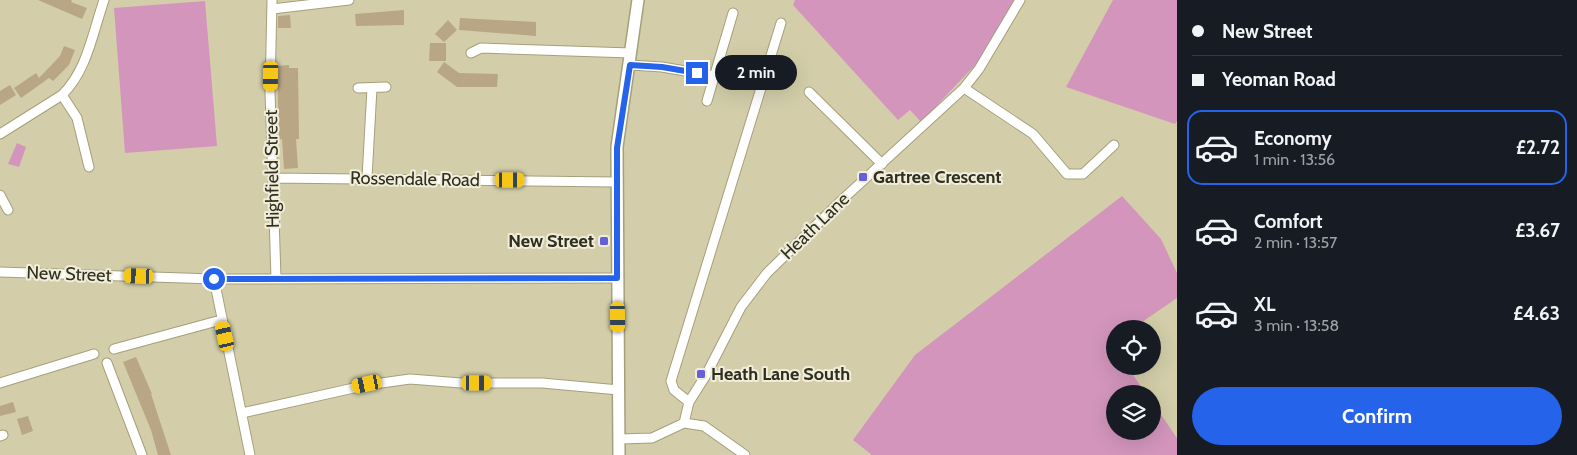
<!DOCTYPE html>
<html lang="en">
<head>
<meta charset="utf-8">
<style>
  body { margin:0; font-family:Cabin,sans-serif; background:#20242c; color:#f1f3f6; height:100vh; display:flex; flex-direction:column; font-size:19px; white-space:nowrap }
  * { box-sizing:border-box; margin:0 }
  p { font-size:16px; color:#9ea1a6 }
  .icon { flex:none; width:28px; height:28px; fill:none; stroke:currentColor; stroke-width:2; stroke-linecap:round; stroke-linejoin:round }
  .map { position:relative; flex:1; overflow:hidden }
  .side { display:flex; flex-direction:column; background:#171b24; width:400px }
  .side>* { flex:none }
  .banner { display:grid; align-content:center; height:110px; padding:0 15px; background:#171b24 }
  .controls { position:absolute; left:1106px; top:320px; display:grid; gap:10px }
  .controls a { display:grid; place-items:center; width:55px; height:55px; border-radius:50%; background:#171b24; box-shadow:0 5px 20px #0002; font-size:25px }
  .end { position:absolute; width:22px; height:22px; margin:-11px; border:6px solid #2563eb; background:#fff; box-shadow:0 0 0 2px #fff }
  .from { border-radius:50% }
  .bubble { position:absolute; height:35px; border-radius:18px; background:#171b24; box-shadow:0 5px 20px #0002; font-size:16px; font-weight:800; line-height:35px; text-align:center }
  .car { position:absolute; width:15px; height:30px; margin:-15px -8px; border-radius:6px; box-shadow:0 0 4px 1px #0007; background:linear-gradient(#f5c518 24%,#345 0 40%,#f5c518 0 76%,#345 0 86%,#f5c518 0) }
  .banner b { display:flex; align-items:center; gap:18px; height:48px; font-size:19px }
  .banner b+b { border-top:1px solid #363941 }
  .banner i { width:12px; height:12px; background:#f1f3f6 }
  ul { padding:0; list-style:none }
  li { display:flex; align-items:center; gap:15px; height:75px; margin:0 10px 8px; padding:0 5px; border:2px solid transparent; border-radius:15px }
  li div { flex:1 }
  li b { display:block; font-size:19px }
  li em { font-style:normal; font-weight:800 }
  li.current { border-color:#2563eb }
  li>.icon { width:45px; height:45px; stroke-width:1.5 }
  .action { display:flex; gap:10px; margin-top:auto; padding:10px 15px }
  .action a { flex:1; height:58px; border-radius:30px; background:#2563eb; color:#fff; font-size:20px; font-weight:800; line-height:58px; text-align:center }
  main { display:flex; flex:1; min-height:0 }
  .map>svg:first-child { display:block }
  .green { fill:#d395bc }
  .building { fill:#b8a685 }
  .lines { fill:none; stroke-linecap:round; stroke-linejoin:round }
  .minor-casing { stroke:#a4a07c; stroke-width:11 }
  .tertiary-casing { stroke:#a4a07c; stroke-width:14 }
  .minor { stroke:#fff; stroke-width:9 }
  .tertiary { stroke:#fff; stroke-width:11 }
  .route { stroke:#2563eb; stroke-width:6 }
  .poi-dot { fill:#675fd9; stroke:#f0eedb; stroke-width:2 }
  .labels { text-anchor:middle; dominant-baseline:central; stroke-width:4; stroke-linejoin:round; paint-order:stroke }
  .street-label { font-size:18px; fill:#302e1f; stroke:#f0eedb }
  .poi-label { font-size:18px; font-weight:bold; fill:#302e1f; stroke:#f0eedb; text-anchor:start }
</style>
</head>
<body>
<main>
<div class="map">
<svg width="1177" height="455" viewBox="0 0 1177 455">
  <rect width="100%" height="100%" fill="#d3cea9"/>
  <path class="green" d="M 795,0 L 1015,0 L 979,61 L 921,122 L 910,110 L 898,120 L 793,5 Z
    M 1113,0 L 1177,0 L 1177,121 L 1175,124 L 1066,87 Z
    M 205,1 L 217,146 L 125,153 L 114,8 Z
    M 17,143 L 26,147 L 19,167 L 8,164 Z
    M 1122,196 L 1161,239 L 1177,273 L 1177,298 L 1132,329 L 1115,329 L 1115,341 L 1111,344 L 1115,349 L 1115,366 L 1127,366 L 1146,394 L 1115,394 L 1115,431 L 1152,431 L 1153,403 L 1177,438 L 1177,455 L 872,455 L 853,440 L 915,355 Z"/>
  <path class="building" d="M 38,0 L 72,0 L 71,2 L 87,8 L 82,19 Z
    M 404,10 L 404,25 L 356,26 L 355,14 Z
    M 290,15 L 291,28 L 278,28 L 278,16 Z
    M 460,18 L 536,22 L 536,36 L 459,30 Z
    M 448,20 L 457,30 L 444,42 L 435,34 Z
    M 430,43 L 446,43 L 446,61 L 429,61 Z
    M 64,46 L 75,50 L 69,65 L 53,81 L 49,78 L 21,98 L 14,88 L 36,73 L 39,78 L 60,56 Z
    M 444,62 L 459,73 L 498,74 L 497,87 L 457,87 L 437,72 Z
    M 289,65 L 289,68 L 298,68 L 299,139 L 296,139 L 298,168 L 284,169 L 282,139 L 279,140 L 277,66 Z
    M 10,85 L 16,95 L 0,105 L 0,91 Z
    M 136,357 L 152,394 L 151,394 L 171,455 L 158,455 L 151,430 L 123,362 Z
    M 13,402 L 16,412 L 0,416 L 0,406 Z
    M 28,416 L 33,431 L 22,435 L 17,419 Z"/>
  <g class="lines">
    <g class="minor-casing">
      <path id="minor" d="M 272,0 L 270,92 L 276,278
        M 272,9 L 349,0
        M 471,53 L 481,48 L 631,53
        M 630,65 L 662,67 L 714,76
        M 358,88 L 386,87
        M 964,88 L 1033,134 L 1067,174 L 1083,174 L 1114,145
        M 809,92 L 882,164
        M 62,95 L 77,118 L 89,167
        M 707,101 L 733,13
        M 0,134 L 62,95 C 87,71 93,32 104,0
        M 273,178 L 616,182
        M 367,178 L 372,88
        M 0,195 L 8,210
        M 0,272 L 214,279 L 617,278
        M 214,279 L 250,455
        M 114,349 L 221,320
        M 107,363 L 142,455
        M 0,383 L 94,354
        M 689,402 L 674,390 L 671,381 L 781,23
        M 242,413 L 367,385 L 410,379 L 461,383 L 542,383 L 619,390
        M 684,423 L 704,426 L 745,455
        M 0,436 L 3,435
        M 620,439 L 652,438 L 684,423 L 689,402 L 706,375 L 741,307 L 767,273 L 844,198 L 964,88 L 979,69 L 1020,0"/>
    </g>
    <g class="tertiary-casing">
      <path id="tertiary" d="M 619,455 L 617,147 L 638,0"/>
    </g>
    <use href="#minor" class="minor"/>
    <use href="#tertiary" class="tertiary"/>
  </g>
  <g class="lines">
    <path class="route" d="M 214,279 L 617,278 L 617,148 L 630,65 L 662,67 L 697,73"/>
  </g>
  <g class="poi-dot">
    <rect x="858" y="172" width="10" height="10" rx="2.5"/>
    <rect x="599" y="236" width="10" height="10" rx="2.5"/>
    <rect x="696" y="369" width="10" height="10" rx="2.5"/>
  </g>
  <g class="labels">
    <g class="street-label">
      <text transform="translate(272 169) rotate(-91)">Highfield Street</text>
      <text transform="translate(415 179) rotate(1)">Rossendale Road</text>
      <text transform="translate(815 226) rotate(-44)">Heath Lane</text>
      <text transform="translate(69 274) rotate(2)">New Street</text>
    </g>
    <g class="poi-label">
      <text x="873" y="177">Gartree Crescent</text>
      <text x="594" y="241" text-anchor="end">New Street</text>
      <text x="711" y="374">Heath Lane South</text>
    </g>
  </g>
</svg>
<div class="controls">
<a><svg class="icon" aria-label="locate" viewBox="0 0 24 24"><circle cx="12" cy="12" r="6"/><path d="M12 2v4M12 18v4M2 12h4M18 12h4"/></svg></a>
<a><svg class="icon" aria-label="layers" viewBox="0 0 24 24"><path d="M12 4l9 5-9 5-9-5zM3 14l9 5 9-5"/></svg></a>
</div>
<i class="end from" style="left:214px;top:279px"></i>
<i class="end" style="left:697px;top:73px"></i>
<div class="bubble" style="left:715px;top:55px;width:82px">2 min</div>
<i class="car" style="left:271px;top:76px;rotate:181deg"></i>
<i class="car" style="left:510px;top:180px;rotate:90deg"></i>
<i class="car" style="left:139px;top:276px;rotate:272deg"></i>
<i class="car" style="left:618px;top:317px;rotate:179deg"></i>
<i class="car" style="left:225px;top:336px;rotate:347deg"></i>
<i class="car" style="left:477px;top:383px;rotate:90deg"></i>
<i class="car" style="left:367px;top:384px;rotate:258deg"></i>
</div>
<section class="side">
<div class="banner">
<b><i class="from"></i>New Street</b>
<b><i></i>Yeoman Road</b>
</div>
<ul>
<li class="current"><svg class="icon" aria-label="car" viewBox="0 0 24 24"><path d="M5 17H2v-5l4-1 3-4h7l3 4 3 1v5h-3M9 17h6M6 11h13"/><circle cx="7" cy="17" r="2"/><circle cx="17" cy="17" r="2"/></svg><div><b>Economy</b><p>1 min · 13:56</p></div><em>£2.72</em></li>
<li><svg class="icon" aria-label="car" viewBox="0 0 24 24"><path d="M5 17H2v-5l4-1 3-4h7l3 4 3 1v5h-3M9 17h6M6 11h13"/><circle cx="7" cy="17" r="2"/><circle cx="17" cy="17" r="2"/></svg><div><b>Comfort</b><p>2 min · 13:57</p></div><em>£3.67</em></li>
<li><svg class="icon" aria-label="car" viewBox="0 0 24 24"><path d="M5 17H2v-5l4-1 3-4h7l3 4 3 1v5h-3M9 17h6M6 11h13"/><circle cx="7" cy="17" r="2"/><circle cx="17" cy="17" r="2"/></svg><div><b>XL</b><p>3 min · 13:58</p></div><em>£4.63</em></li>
</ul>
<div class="action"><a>Confirm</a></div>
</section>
</main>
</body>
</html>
